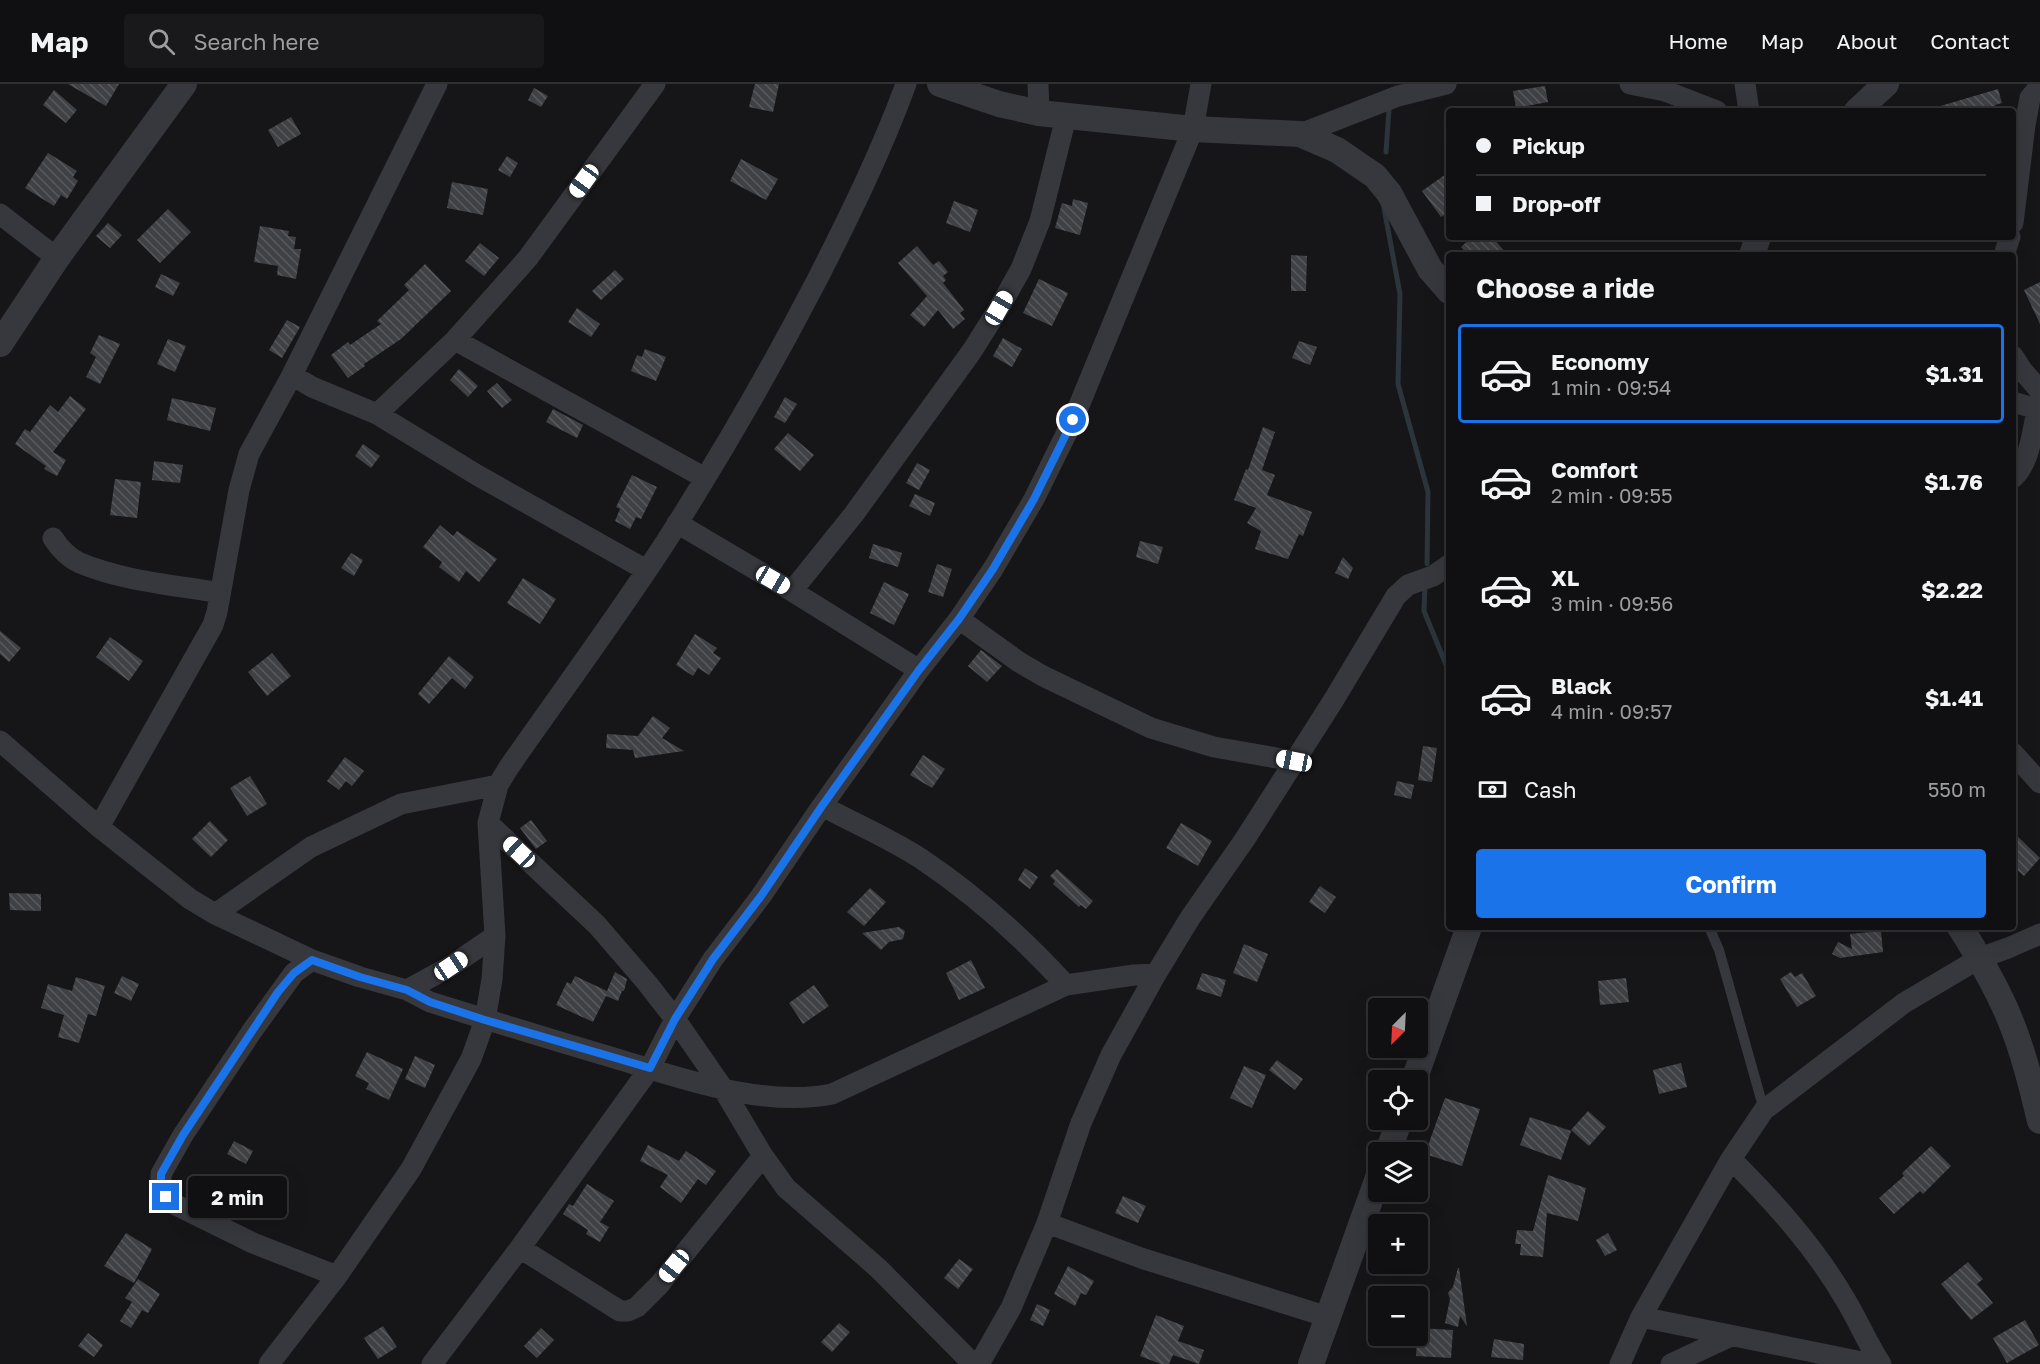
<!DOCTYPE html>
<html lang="en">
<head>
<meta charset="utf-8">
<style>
  body { margin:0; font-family:"Golos Text",sans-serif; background:#19191b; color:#f1f3f6; height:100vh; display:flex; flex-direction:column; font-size:22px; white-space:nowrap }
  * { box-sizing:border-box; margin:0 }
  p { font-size:20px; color:#9c9d9f }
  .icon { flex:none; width:33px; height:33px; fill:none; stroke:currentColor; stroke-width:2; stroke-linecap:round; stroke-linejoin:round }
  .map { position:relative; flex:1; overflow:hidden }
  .details { position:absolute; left:1446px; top:168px; width:570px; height:678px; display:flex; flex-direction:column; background:#101012; border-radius:6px; box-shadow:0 6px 24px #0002,0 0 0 2px #303032 }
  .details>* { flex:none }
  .hud { position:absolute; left:1446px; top:24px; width:570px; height:132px; border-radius:6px; box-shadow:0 6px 24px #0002,0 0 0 2px #303032; display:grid; align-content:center; height:132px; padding:0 30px; background:#101012 }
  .needle { width:39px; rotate:204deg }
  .fabs { position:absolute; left:1368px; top:914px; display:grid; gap:12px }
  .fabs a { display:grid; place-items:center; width:60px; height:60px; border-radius:6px; background:#101012; box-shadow:0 6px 24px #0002,0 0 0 2px #303032; font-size:30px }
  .end { position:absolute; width:27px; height:27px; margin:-14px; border:8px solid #1a73e8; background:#fff; box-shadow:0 0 0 3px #fff }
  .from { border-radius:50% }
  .bubble { position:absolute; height:42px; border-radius:6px; background:#101012; box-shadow:0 6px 24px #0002,0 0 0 2px #303032; font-size:20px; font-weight:700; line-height:42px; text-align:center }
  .car { position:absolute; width:18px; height:36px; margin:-18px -9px; border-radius:8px; box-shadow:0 0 4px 2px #0007; background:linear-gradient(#fff 24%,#345 0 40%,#fff 0 76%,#345 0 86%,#fff 0) }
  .hud b { display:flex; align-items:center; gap:21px; height:57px; font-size:22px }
  .hud b+b { border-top:2px solid #303032 }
  .hud i { width:15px; height:15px; background:#f1f3f6 }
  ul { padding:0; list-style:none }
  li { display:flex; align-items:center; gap:18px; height:99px; margin:0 12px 9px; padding:0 18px; border:3px solid transparent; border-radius:6px }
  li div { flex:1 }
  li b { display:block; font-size:22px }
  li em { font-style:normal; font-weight:700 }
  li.selected { border-color:#1a73e8 }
  li>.icon { width:54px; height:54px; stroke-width:1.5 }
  h2 { padding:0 30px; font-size:27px; line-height:72px }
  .pay { display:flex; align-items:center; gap:15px; height:66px; padding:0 30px; font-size:22px }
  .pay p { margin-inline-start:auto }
  .button { display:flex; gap:12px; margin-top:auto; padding:12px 30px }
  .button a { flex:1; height:69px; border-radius:6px; background:#1a73e8; color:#fff; font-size:24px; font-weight:700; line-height:69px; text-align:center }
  header { display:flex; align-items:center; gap:36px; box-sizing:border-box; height:84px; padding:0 30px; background:#101012; border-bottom:2px solid #303032 }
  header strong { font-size:28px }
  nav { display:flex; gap:33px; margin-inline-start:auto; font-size:21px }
  .search { width:420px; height:54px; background:#19191b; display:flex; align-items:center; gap:15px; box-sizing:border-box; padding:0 21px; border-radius:6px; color:#9c9d9f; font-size:22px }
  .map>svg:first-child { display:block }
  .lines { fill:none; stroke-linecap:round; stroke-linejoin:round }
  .stream { stroke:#2c353c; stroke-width:5 }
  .building { fill:url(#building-back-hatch) }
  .service { stroke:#37383d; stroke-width:10 }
  .minor { stroke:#37383d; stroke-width:21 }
  .tertiary { stroke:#37383d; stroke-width:26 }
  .route { stroke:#1a73e8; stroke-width:8 }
</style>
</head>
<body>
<header>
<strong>Map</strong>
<div class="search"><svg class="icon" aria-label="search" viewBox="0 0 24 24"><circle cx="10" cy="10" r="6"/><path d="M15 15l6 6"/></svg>Search here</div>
<nav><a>Home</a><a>Map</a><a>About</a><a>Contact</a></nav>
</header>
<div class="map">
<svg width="2040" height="1280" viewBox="0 0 2040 1280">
  <defs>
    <pattern id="building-back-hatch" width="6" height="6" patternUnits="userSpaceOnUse" patternTransform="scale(1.5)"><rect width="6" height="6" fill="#404145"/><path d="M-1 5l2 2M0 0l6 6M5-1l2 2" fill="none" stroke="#595a5e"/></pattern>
  </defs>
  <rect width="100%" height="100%" fill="#161618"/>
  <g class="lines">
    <path class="stream" d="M 1386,68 L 1389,25
      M 1384,124 L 1400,210 L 1398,300 L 1428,408 L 1427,480
      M 1425,501 L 1424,527 L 1449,588"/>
  </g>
  <path class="building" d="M 68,0 L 119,0 L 106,22 Z
    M 755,0 L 779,0 L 773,28 L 749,23 Z
    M 1545,2 L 1548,18 L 1516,24 L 1513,7 Z
    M 534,4 L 548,12 L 541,23 L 528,16 Z
    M 1998,5 L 2002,19 L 1995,21 L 1997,27 L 1937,27 L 1937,23 Z
    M 54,6 L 77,26 L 66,39 L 43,21 Z
    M 291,33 L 301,50 L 278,63 L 268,46 Z
    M 48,69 L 77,87 L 73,93 L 78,97 L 67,115 L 61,111 L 54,122 L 25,104 Z
    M 507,72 L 518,79 L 510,93 L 498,86 Z
    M 741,75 L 778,95 L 766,116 L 730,97 Z
    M 1449,88 L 1449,128 L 1441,133 L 1422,107 Z
    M 452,98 L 488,105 L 483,131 L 447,124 Z
    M 1073,115 L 1088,119 L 1080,151 L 1055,144 L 1062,119 L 1072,122 Z
    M 954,117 L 978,126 L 970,148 L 946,139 Z
    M 168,125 L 191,148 L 160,179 L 137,156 Z
    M 108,139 L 122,151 L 110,164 L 96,152 Z
    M 260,142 L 289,147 L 288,152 L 296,153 L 294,165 L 301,165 L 296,195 L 277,191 L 278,182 L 254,178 Z
    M 1472,153 L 1492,153 L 1508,171 L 1468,171 L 1461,163 Z
    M 480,159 L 499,174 L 484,192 L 465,177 Z
    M 917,162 L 933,181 L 939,177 L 948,188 L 943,192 L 946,196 L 943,199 L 964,226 L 960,229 L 965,235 L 953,245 L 938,226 L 924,243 L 910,231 L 927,212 L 898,179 Z
    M 1291,171 L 1307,172 L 1306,207 L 1291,207 Z
    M 425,180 L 451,207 L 401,255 L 364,280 L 365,282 L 348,294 L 331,271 L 348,258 L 350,261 L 381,240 L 377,237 L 409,206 L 404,201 Z
    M 615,186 L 624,195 L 601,216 L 592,207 Z
    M 161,190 L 180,199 L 173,212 L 155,203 Z
    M 1039,195 L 1068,209 L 1052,242 L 1023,229 Z
    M 2040,198 L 2040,240 L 2024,206 Z
    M 577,224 L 600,240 L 591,253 L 568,238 Z
    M 287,236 L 300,243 L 282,274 L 269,266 Z
    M 99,251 L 120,260 L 100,300 L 86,293 L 96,273 L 90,269 Z
    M 1003,254 L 1022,265 L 1012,283 L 993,272 Z
    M 168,255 L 186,262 L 175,288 L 157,280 Z
    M 1299,257 L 1317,263 L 1310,281 L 1292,274 Z
    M 645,265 L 666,273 L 656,297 L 631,287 L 637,271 L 642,273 Z
    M 459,285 L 478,302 L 468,313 L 450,296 Z
    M 497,299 L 512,316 L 502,324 L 487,307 Z
    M 70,312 L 86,325 L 53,368 L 66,376 L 57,392 L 44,385 L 46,382 L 15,360 L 25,345 L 30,348 L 50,321 L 58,328 Z
    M 785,313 L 797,320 L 785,339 L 774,333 Z
    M 172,314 L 216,324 L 210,347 L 167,336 Z
    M 553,325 L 583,341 L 577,354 L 546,338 Z
    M 1263,343 L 1275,348 L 1262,386 L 1275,391 L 1267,411 L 1312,428 L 1303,452 L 1299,450 L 1288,475 L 1255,465 L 1261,447 L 1247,439 L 1256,424 L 1234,416 L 1246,385 L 1248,386 Z
    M 788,349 L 814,371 L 800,387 L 774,365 Z
    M 363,360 L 380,372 L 371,384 L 355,372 Z
    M 154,377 L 183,381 L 180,399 L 152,396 Z
    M 917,379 L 930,386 L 919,406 L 906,399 Z
    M 632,391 L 657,403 L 641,435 L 636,433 L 630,445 L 615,437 L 620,425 L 616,423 Z
    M 115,395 L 141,398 L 137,434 L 110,431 Z
    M 915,410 L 935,419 L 930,432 L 909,422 Z
    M 440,441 L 453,452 L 457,447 L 497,475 L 479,498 L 466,487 L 459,498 L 439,483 L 442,478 L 423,463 Z
    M 1140,457 L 1163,463 L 1158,480 L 1136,473 Z
    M 873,460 L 902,469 L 898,483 L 869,474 Z
    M 351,469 L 363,476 L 354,492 L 341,484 Z
    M 1343,473 L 1353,484 L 1348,495 L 1335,489 Z
    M 937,480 L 952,485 L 943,513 L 928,508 Z
    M 523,494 L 556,515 L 540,540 L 507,519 Z
    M 884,498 L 909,510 L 894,541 L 870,529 Z
    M 0,547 L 21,564 L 9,578 L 0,570 Z
    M 695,550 L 717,564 L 713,569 L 721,574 L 709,591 L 698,584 L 693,592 L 676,581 Z
    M 110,553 L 143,577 L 129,597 L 96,573 Z
    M 981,566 L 1002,582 L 987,598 L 968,582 Z
    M 272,569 L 291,592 L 267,612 L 248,588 Z
    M 449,572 L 474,593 L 465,605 L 452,594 L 429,620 L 418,610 Z
    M 653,632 L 670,644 L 662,654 L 684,667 L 635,674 L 633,666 L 606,664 L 607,650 L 638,652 Z
    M 1423,662 L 1437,664 L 1432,698 L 1418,696 Z
    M 923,671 L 945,685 L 932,704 L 910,691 Z
    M 345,673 L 364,687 L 352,702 L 346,697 L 339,706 L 327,697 Z
    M 250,692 L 267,720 L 247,732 L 230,704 Z
    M 1397,697 L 1414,701 L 1411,715 L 1394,711 Z
    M 531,736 L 547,757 L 536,765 L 520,744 Z
    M 210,737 L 228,756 L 211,773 L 192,755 Z
    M 1181,739 L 1212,757 L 1198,782 L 1166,764 Z
    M 2013,748 L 2040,774 L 2024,792 L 2013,782 Z
    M 1025,784 L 1038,793 L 1030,805 L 1018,796 Z
    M 1057,785 L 1093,817 L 1086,825 L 1081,821 L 1079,823 L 1053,800 L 1055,797 L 1050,792 Z
    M 1320,802 L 1336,813 L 1325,829 L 1309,818 Z
    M 870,804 L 886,818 L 864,842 L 847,828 Z
    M 9,809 L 41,810 L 41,827 L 10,826 Z
    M 899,843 L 905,847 L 903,855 L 889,858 L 881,866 L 862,849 Z
    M 1881,847 L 1883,868 L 1840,874 L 1832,870 L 1838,858 L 1852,865 L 1850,850 Z
    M 1244,860 L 1268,870 L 1257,898 L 1233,889 Z
    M 971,876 L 985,904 L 959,916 L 946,889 Z
    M 615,888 L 627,895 L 624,907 L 622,907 L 618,917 L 606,912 L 593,938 L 556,921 L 567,898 L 571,900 L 575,892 L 607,907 Z
    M 1791,888 L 1795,893 L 1802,889 L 1816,912 L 1797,923 L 1780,895 Z
    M 1202,889 L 1226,896 L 1221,913 L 1196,905 Z
    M 122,892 L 139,900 L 131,917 L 114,909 Z
    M 76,893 L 105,902 L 96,932 L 88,930 L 79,959 L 58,953 L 64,931 L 41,924 L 48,900 L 72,907 Z
    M 1626,894 L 1629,918 L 1600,921 L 1598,897 Z
    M 814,901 L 829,922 L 803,940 L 789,919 Z
    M 367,968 L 403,985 L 389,1016 L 366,1005 L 369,999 L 355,992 Z
    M 415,972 L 435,981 L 425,1004 L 405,995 Z
    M 1277,976 L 1303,995 L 1295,1006 L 1269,986 Z
    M 1681,979 L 1687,1003 L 1659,1010 L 1653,986 Z
    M 1244,982 L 1266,991 L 1252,1024 L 1230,1014 Z
    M 1445,1014 L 1480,1025 L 1462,1082 L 1425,1070 Z
    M 1588,1027 L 1606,1043 L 1589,1062 L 1571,1046 Z
    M 1530,1033 L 1571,1047 L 1561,1076 L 1520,1061 Z
    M 234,1057 L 253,1067 L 246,1080 L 227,1070 Z
    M 648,1061 L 679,1077 L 686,1067 L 716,1087 L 706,1101 L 698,1095 L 681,1119 L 660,1103 L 668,1091 L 640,1077 Z
    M 1931,1062 L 1951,1082 L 1923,1110 L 1920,1107 L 1894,1130 L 1879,1114 L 1904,1092 L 1902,1089 Z
    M 1548,1091 L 1586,1104 L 1578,1137 L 1547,1129 L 1543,1173 L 1520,1171 L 1521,1160 L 1515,1160 L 1517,1146 L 1533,1147 Z
    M 587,1100 L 614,1117 L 600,1138 L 609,1143 L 600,1158 L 586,1150 L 588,1146 L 563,1130 L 569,1120 L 573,1122 Z
    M 1123,1112 L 1146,1122 L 1138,1139 L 1115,1129 Z
    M 126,1149 L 152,1165 L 134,1199 L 104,1182 Z
    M 1608,1149 L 1617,1166 L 1605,1172 L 1596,1156 Z
    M 959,1175 L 973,1185 L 958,1205 L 944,1194 Z
    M 1968,1178 L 1983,1195 L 1977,1200 L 1993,1219 L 1971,1236 L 1941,1200 Z
    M 1068,1182 L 1094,1197 L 1086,1211 L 1081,1209 L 1075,1222 L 1054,1210 Z
    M 1458,1184 L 1459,1184 L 1467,1242 L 1460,1232 L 1458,1243 L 1445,1239 L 1450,1215 L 1448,1209 L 1453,1203 Z
    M 138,1195 L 160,1210 L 148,1229 L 142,1226 L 131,1244 L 120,1237 L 132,1218 L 125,1214 Z
    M 1037,1220 L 1050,1226 L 1043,1242 L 1030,1236 Z
    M 1156,1231 L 1184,1242 L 1178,1257 L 1204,1266 L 1199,1280 L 1173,1271 L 1169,1280 L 1161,1280 L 1140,1272 Z
    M 2025,1236 L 2039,1261 L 2007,1279 L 1993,1254 Z
    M 839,1239 L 850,1248 L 832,1268 L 821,1258 Z
    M 383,1242 L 397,1263 L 378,1275 L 364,1254 Z
    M 541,1244 L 554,1256 L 537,1274 L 524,1262 Z
    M 1418,1244 L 1453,1246 L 1451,1274 L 1416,1272 Z
    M 88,1249 L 103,1261 L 94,1273 L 78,1262 Z
    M 1494,1255 L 1524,1260 L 1523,1276 L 1491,1273 Z"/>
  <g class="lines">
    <path class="service" d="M 1709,843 L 1719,866 L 1764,1026"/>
    <path class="minor" d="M 1038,0 L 1039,29
      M 1630,0 L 1665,7 L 1717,27
      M 1745,0 L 1749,27
      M 1300,50 L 1398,12 L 1446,0
      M 0,130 L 57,174
      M 2013,139 L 2025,41 L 2030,14 L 2040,2
      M 2004,171 L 2010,153
      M 455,256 L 705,394
      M 2013,272 L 2022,286 L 2040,307
      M 292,291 L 312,303 L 377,330
      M 2013,318 L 2037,325
      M 2013,394 C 2033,375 2031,343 2040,318
      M 677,439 L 792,507 L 919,586
      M 53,454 C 60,465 69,474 80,479 C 123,497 174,501 220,509
      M 646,486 L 477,391 L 377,330 L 455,256 L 528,174 L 655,0
      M 792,507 L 854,430 L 972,267 L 999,224 L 1021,185 L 1040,137 L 1066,33
      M 959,535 L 1019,578 L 1043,592 L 1151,644 L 1214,663 L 1294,677
      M 0,657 L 99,743 L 190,815 L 215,830 L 312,876 L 360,893 L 407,906 L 430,918 C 491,937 552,956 614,974 C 681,994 762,1024 832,1010 L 1066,901 L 1134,891 L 1156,890 L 1111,971 L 1081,1039 L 1047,1139 L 1141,1174 L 1328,1233
      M 2013,669 L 2040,699
      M 822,722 C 854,739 889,754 920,774 C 974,810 1022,853 1066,901
      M 99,743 L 213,541 L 217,528 L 239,406 L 249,370 L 292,291 L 437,0
      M 215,830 L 311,763 L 401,720 L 498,701
      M 312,876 L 294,889 L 252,947 L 183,1051 L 161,1090 L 161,1104 L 172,1119 L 253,1159 L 337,1192
      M 1156,890 L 1190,834 L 1245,755 L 1333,617 L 1396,512 L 1408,501 L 1433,492 L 1449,481
      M 407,906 L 451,882 L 495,852
      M 1731,1075 C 1774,1118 1814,1162 1845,1215 C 1858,1236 1867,1259 1881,1280
      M 520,1164 L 620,1227 L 628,1227 L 637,1223 L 659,1201 L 763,1072
      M 1641,1233 L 1872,1280
      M 269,1280 L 337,1192 L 411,1085 L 471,975 L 485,936 L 492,895 L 495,852 L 488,739 L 498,701 L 509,683 C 562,607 617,533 667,456 C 721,371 772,283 818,194 C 851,129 881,68 906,0
      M 432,1280 L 520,1164 L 650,984 L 675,935 L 647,899 L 597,841 L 488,739
      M 973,1280 L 879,1185 L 786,1104 L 763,1072 L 722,1003 L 675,935 L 713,875 L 761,812 L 822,722 L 919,586 L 959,535 L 993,485 L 1034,415 L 1073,336 L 1193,45 L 1201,0
      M 979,1280 L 1011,1224 L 1047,1139
      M 1620,1280 L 1641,1233 L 1731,1075 L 1764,1026 L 1904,919 L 1980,874 L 2008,864 L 2040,850
      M 1671,1280 L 1731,1252"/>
    <path class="tertiary" d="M 940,0 L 999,20 L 1039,29 L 1193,45 L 1300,50 L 1337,66 L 1375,92 L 1389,109 L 1430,185 L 1449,207
      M 1857,27 L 1886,0
      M 1752,171 L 1758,153
      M 0,260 L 57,174 L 184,0
      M 1960,843 C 1979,873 1998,905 2011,938 C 2024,970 2032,1004 2040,1037
      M 1414,996 L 1469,843
      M 1388,1068 L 1400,1035
      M 1311,1280 L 1378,1094"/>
  </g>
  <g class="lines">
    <path class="route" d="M 166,1113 L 161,1104 L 161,1090 L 183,1051 L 278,908 L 294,889 L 312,876 L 360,893 L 407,906 L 430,918 L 485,936 L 650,984 L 675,935 L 713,875 L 761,812 L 822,722 L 919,586 L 959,535 L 993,485 L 1034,415 L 1073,336"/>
  </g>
</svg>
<div class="fabs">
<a><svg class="needle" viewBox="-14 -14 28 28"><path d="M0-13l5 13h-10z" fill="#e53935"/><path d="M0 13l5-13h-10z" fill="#9c9d9f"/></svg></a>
<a><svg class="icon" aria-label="locate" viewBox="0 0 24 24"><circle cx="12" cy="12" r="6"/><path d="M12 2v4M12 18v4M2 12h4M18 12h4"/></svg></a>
<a><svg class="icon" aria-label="layers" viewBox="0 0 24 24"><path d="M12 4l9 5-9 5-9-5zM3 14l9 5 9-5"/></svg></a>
<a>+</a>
<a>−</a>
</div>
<i class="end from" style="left:1073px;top:336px"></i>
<i class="end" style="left:166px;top:1113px"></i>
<div class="bubble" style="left:188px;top:1092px;width:99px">2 min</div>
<i class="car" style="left:584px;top:97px;rotate:216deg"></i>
<i class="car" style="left:999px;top:224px;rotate:30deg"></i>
<i class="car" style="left:773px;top:496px;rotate:120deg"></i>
<i class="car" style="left:1294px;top:677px;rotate:281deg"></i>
<i class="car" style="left:519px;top:768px;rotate:313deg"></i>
<i class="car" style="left:451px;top:882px;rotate:56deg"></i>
<i class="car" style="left:674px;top:1182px;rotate:219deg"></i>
<div class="hud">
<b><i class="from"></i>Pickup</b>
<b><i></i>Drop-off</b>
</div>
<section class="details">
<h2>Choose a ride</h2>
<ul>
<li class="selected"><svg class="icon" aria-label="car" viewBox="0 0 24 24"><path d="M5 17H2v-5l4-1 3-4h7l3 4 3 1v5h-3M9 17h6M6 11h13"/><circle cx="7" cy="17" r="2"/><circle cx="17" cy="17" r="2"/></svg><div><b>Economy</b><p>1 min · 09:54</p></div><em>$1.31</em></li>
<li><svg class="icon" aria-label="car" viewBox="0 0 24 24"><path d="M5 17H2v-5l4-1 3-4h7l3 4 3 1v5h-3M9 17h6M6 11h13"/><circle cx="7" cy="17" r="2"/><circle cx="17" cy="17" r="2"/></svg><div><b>Comfort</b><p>2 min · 09:55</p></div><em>$1.76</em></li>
<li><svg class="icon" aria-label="car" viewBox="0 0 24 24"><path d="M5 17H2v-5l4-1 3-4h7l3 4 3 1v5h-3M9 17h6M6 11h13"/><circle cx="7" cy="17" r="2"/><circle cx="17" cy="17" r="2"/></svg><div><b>XL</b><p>3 min · 09:56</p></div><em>$2.22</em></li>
<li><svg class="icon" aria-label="car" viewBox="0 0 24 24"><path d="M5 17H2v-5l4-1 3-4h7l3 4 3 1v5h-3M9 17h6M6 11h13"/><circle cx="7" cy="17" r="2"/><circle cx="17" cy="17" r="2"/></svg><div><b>Black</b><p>4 min · 09:57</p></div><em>$1.41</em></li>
</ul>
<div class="pay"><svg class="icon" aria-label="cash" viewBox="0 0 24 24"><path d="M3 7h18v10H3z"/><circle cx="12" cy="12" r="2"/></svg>Cash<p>550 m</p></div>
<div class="button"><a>Confirm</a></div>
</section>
</div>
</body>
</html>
